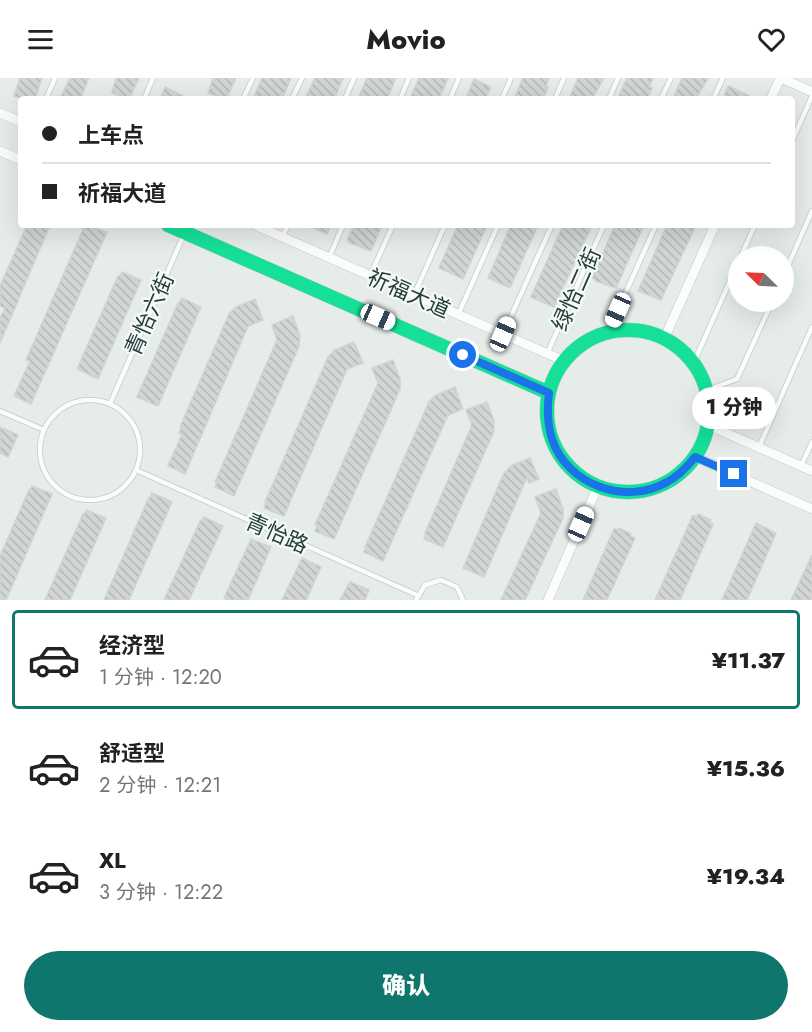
<!DOCTYPE html>
<html lang="zh">
<head>
<meta charset="utf-8">
<style>
  body { margin:0; font-family:Jost,"Noto Sans SC",sans-serif; background:#f6f6f6; color:#222; height:100vh; display:flex; flex-direction:column; font-size:22px; white-space:nowrap }
  * { box-sizing:border-box; margin:0 }
  p { font-size:20px; color:#767676 }
  .icon { flex:none; width:33px; height:33px; fill:none; stroke:currentColor; stroke-width:2; stroke-linecap:round; stroke-linejoin:round }
  .map { position:relative; height:522px; overflow:hidden }
  .drawer { display:flex; flex-direction:column; background:#fff; flex:1 }
  .drawer>* { flex:none }
  .top-card { position:absolute; left:18px; top:18px; width:777px; height:132px; border-radius:6px; box-shadow:0 6px 24px #0002; display:grid; align-content:center; height:132px; padding:0 24px; background:#fff }
  .needle { width:39px; rotate:294deg }
  .controls { position:absolute; left:728px; top:168px; display:grid; gap:12px }
  .controls a { display:grid; place-items:center; width:66px; height:66px; border-radius:50%; background:#fff; box-shadow:0 6px 24px #0002; font-size:30px }
  .end { position:absolute; width:27px; height:27px; margin:-14px; border:8px solid #1a73e8; background:#fff; box-shadow:0 0 0 3px #fff }
  .from { border-radius:50% }
  .bubble { position:absolute; height:42px; border-radius:21px; background:#fff; box-shadow:0 6px 24px #0002; font-size:20px; font-weight:800; line-height:42px; text-align:center }
  .car { position:absolute; width:18px; height:36px; margin:-18px -9px; border-radius:8px; box-shadow:0 0 4px 2px #0007; background:linear-gradient(#fff 24%,#345 0 40%,#fff 0 76%,#345 0 86%,#fff 0) }
  .top-card b { display:flex; align-items:center; gap:21px; height:57px; font-size:22px }
  .top-card b+b { border-top:2px solid #e0e0e0 }
  .top-card i { width:15px; height:15px; background:#222 }
  ul { padding:10px 0 0; list-style:none }
  li { display:flex; align-items:center; gap:18px; height:99px; margin:0 12px 9px; padding:0 12px; border:3px solid transparent; border-radius:6px }
  li div { flex:1 }
  li b { display:block; font-size:22px }
  li em { font-style:normal; font-weight:800 }
  li.current { border-color:#0f766e }
  li>.icon { width:54px; height:54px; stroke-width:1.5 }
  .action { display:flex; gap:12px; margin-top:auto; padding:12px 24px }
  .action a { flex:1; height:69px; border-radius:36px; background:#0f766e; color:#fff; font-size:24px; font-weight:800; line-height:69px; text-align:center }
  header { display:flex; justify-content:space-between; align-items:center; height:78px; padding:0 24px; background:#fff; font-size:27px; font-weight:800 }
  .map>svg:first-child { display:block }
  .building { fill:url(#building-back-hatch); stroke:#cfd5d3; stroke-width:1.5 }
  .lines { fill:none; stroke-linecap:round; stroke-linejoin:round }
  .lane-casing { stroke:#c3c9c7; stroke-width:6 }
  .street-casing { stroke:#c3c9c7; stroke-width:10 }
  .fast-casing { stroke:#c2c9c7; stroke-width:15 }
  .lane { stroke:#fbfcfc; stroke-width:4.5 }
  .street { stroke:#fbfcfc; stroke-width:9 }
  .fast { stroke:#16e098; stroke-width:14 }
  .route { stroke:#1a73e8; stroke-width:8 }
  .labels { text-anchor:middle; dominant-baseline:central; stroke-width:4.5; stroke-linejoin:round; paint-order:stroke }
  .street-label { font-size:22px; fill:#243f3b; stroke:#f5faf8 }
</style>
</head>
<body>
<header><svg class="icon" aria-label="menu" viewBox="0 0 24 24"><path d="M4 6h16M4 12h16M4 18h16"/></svg>Movio<svg class="icon" aria-label="heart" viewBox="0 0 24 24"><path d="M12 20l-8-8c-3-5 5-10 8-4 3-6 11-1 8 4z"/></svg></header>
<div class="map">
<svg width="812" height="522" viewBox="0 0 812 522">
  <defs>
    <pattern id="building-back-hatch" width="6" height="6" patternUnits="userSpaceOnUse" patternTransform="scale(1.5)"><rect width="6" height="6" fill="#d1d5d4"/><path d="M-1 5l2 2M0 0l6 6M5-1l2 2" fill="none" stroke="#b3b8b7"/></pattern>
  </defs>
  <rect width="100%" height="100%" fill="#e6ecea"/>
  <path class="building" d="M 20,0 L 42,0 L 35,21 L 22,21 L 14,18 Z
    M 70,0 L 89,0 L 80,21 L 60,21 Z
    M 116,0 L 139,0 L 129,21 L 112,15 Z
    M 213,0 L 236,0 L 226,21 L 208,15 Z
    M 262,0 L 291,0 L 282,21 L 253,21 Z
    M 315,0 L 343,0 L 334,21 L 305,21 Z
    M 367,0 L 396,0 L 387,21 L 358,21 Z
    M 419,0 L 448,0 L 439,21 L 410,21 Z
    M 523,0 L 549,0 L 546,8 L 548,9 L 543,21 L 514,21 Z
    M 578,0 L 604,0 L 592,21 L 569,21 Z
    M 627,0 L 653,0 L 649,9 L 652,10 L 647,21 L 626,21 L 619,18 Z
    M 682,0 L 708,0 L 696,21 L 673,21 Z
    M 474,1 L 491,9 L 485,21 L 466,21 Z
    M 728,8 L 756,21 L 725,21 L 726,19 L 724,18 Z
    M 165,9 L 189,21 L 160,21 Z
    M 27,147 L 50,147 L 0,265 L 0,240 L 5,230 L 0,228 L 0,208 Z
    M 85,147 L 107,154 L 31,326 L 14,318 L 30,283 L 26,282 Z
    M 306,147 L 331,147 L 327,156 Z
    M 354,147 L 382,147 L 371,173 L 350,165 L 347,162 Z
    M 458,147 L 487,147 L 463,201 L 439,190 Z
    M 511,147 L 538,147 L 510,210 L 488,200 Z
    M 563,147 L 592,147 L 554,229 L 531,219 Z
    M 615,147 L 644,147 L 616,210 L 595,203 L 595,201 L 592,200 Z
    M 667,147 L 696,147 L 661,222 L 638,213 Z
    M 122,194 L 141,202 L 98,301 L 77,291 L 118,198 L 120,198 Z
    M 182,220 L 201,229 L 158,328 L 137,319 L 178,225 L 179,225 Z
    M 255,221 L 263,242 L 248,248 L 185,396 L 168,388 L 182,356 L 179,355 L 181,350 L 180,349 L 229,236 L 236,229 Z
    M 293,238 L 300,258 L 299,268 L 234,418 L 215,409 L 217,405 L 215,404 L 277,262 L 272,247 Z
    M 354,264 L 363,285 L 347,291 L 284,438 L 264,430 L 266,425 L 265,424 L 328,279 L 335,272 Z
    M 393,282 L 400,301 L 400,311 L 334,461 L 315,453 L 317,448 L 315,447 L 378,305 L 372,290 Z
    M 455,309 L 463,331 L 448,337 L 383,483 L 364,474 L 366,469 L 365,469 L 429,324 L 435,318 Z
    M 487,324 L 494,343 L 494,353 L 443,469 L 424,461 L 426,456 L 425,455 L 472,347 L 466,332 Z
    M 0,349 L 18,357 L 8,379 L 0,375 Z
    M 530,380 L 539,401 L 529,405 L 527,399 L 484,499 L 463,490 L 504,395 L 511,388 Z
    M 32,408 L 52,416 L 6,522 L 0,522 L 0,478 L 29,412 L 30,412 Z
    M 556,411 L 563,431 L 563,440 L 525,522 L 501,522 L 541,435 L 535,419 Z
    M 152,415 L 172,424 L 129,522 L 104,522 L 149,419 L 150,420 Z
    M 86,432 L 106,440 L 70,522 L 45,522 L 83,436 L 84,437 Z
    M 698,436 L 711,442 L 710,445 L 713,446 L 680,522 L 655,522 L 693,437 L 697,439 Z
    M 204,439 L 223,448 L 189,522 L 164,522 L 200,443 L 201,443 Z
    M 756,445 L 776,455 L 762,488 L 747,522 L 722,522 Z
    M 619,450 L 631,456 L 630,458 L 635,460 L 607,522 L 583,522 L 614,451 L 618,452 Z
    M 251,461 L 271,469 L 248,522 L 228,522 L 224,520 Z
    M 812,477 L 812,522 L 791,522 Z
    M 302,480 L 321,489 L 306,522 L 282,522 Z
    M 350,504 L 369,512 L 365,522 L 340,522 Z"/>
  <g class="lines">
    <g class="lane-casing">
      <path id="lane" d="M 46,21 L 55,0
        M 144,21 L 153,0
        M 243,21 L 253,0
        M 292,21 L 302,0
        M 345,21 L 354,0
        M 400,21 L 409,0
        M 450,21 L 459,0
        M 502,21 L 511,0
        M 555,21 L 564,0
        M 609,21 L 618,0
        M 661,21 L 671,0
        M 713,21 L 723,0
        M 792,63 L 812,18
        M 282,159 L 288,147
        M 741,178 L 755,147
        M 329,180 L 343,147
        M 370,198 L 393,147
        M 783,199 L 812,133
        M 414,217 L 445,147
        M 458,237 L 498,147
        M 608,254 L 656,147
        M 503,256 L 552,147
        M 547,276 L 604,147
        M 694,284 L 738,185
        M 707,312 L 737,301 L 772,224
        M40 372a50 50 0 1 1 100 0a50 50 0 1 1-100 0Z
        M 110,326 L 188,147
        M 0,333 L 44,352
        M 759,369 L 812,249
        M 801,388 L 812,364
        M 136,392 L 417,517
        M 416,522 L 425,507 L 441,502 L 457,509 L 463,522"/>
    </g>
    <g class="street-casing">
      <path id="street" d="M 781,0 L 812,14
        M 771,21 L 780,0
        M 0,35 L 21,44
        M 0,73 L 21,82
        M 255,147 L 564,283
        M 665,259 L 715,147
        M 708,347 L 812,393
        M 695,379 L 812,431
        M 548,522 L 598,408"/>
    </g>
    <g class="fast-casing">
      <path id="fast" d="M 168,147 L 549,315
        M547 333a81 81 0 1 1 162 0a81 81 0 1 1-162 0Z"/>
    </g>
    <use href="#lane" class="lane"/>
    <use href="#street" class="street"/>
    <use href="#fast" class="fast"/>
  </g>
  <g class="lines">
    <path class="route" d="M 463,277 L 549,315 C 547,331 547,345 552,361 C 567,407 626,428 667,404 C 679,398 687,389 695,379 L 734,396"/>
  </g>
  <g class="labels">
    <g class="street-label">
      <text transform="translate(576 211) rotate(-66)">绿怡二街</text>
      <text transform="translate(409 215) rotate(24)">祈福大道</text>
      <text transform="translate(149 236) rotate(-66)">青怡六街</text>
      <text transform="translate(277 455) rotate(24)">青怡路</text>
    </g>
  </g>
</svg>
<div class="controls">
<a><svg class="needle" viewBox="-14 -14 28 28"><path d="M0-13l5 13h-10z" fill="#e53935"/><path d="M0 13l5-13h-10z" fill="#767676"/></svg></a>
</div>
<i class="end from" style="left:463px;top:277px"></i>
<i class="end" style="left:734px;top:396px"></i>
<div class="bubble" style="left:692px;top:309px;width:84px">1 分钟</div>
<i class="car" style="left:618px;top:232px;rotate:204deg"></i>
<i class="car" style="left:378px;top:239px;rotate:114deg"></i>
<i class="car" style="left:503px;top:256px;rotate:24deg"></i>
<i class="car" style="left:581px;top:446px;rotate:24deg"></i>
<div class="top-card">
<b><i class="from"></i>上车点</b>
<b><i></i>祈福大道</b>
</div>
</div>
<section class="drawer">
<ul>
<li class="current"><svg class="icon" aria-label="car" viewBox="0 0 24 24"><path d="M5 17H2v-5l4-1 3-4h7l3 4 3 1v5h-3M9 17h6M6 11h13"/><circle cx="7" cy="17" r="2"/><circle cx="17" cy="17" r="2"/></svg><div><b>经济型</b><p>1 分钟 · 12:20</p></div><em>¥11.37</em></li>
<li><svg class="icon" aria-label="car" viewBox="0 0 24 24"><path d="M5 17H2v-5l4-1 3-4h7l3 4 3 1v5h-3M9 17h6M6 11h13"/><circle cx="7" cy="17" r="2"/><circle cx="17" cy="17" r="2"/></svg><div><b>舒适型</b><p>2 分钟 · 12:21</p></div><em>¥15.36</em></li>
<li><svg class="icon" aria-label="car" viewBox="0 0 24 24"><path d="M5 17H2v-5l4-1 3-4h7l3 4 3 1v5h-3M9 17h6M6 11h13"/><circle cx="7" cy="17" r="2"/><circle cx="17" cy="17" r="2"/></svg><div><b>XL</b><p>3 分钟 · 12:22</p></div><em>¥19.34</em></li>
</ul>
<div class="action"><a>确认</a></div>
</section>
</body>
</html>
